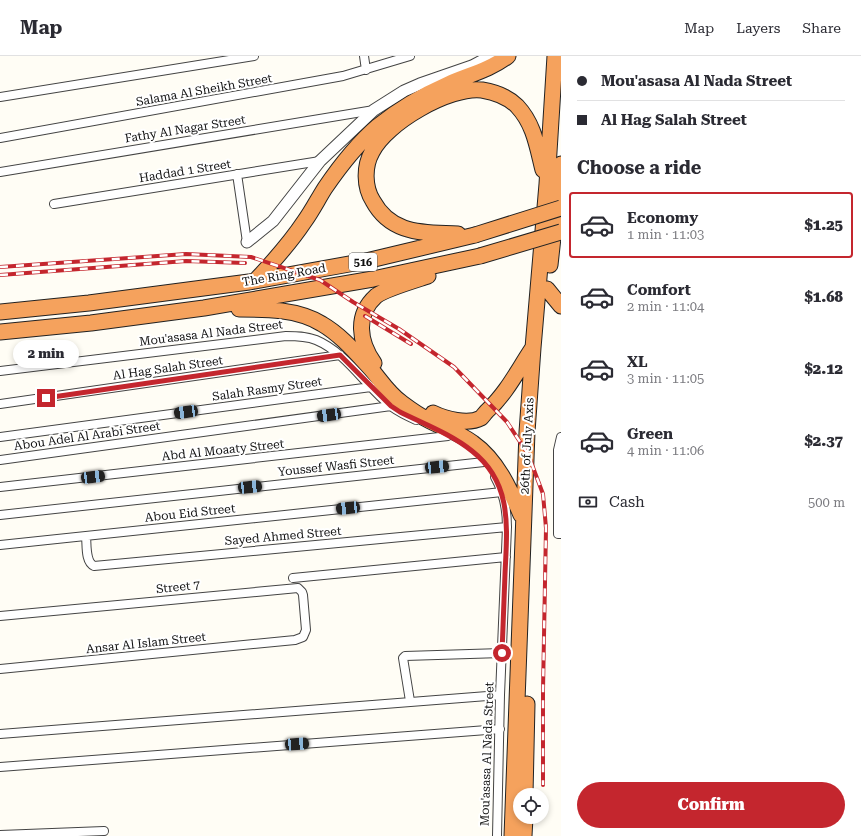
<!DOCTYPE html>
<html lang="en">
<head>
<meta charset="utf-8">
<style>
  body { margin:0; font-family:"Roboto Serif",serif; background:#f7f7f7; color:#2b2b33; height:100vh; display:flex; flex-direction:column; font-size:15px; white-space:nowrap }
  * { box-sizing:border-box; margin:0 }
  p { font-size:13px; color:#7c7c81 }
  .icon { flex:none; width:22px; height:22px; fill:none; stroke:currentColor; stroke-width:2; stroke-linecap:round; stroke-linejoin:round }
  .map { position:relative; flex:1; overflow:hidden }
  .panel { display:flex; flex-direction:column; background:#fff; width:300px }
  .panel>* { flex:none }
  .guide { display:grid; align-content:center; height:88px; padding:0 16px; background:#fff }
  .buttons { position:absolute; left:513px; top:732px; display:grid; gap:8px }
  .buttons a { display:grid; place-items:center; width:36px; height:36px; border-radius:50%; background:#fff; box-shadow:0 2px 6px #0003; font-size:20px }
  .end { position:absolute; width:18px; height:18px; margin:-9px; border:5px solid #c4262e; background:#fff; box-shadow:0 0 0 2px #fff }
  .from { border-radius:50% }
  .bubble { position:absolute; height:28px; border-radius:14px; background:#fff; box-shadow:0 2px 6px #0003; font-size:13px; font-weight:800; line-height:28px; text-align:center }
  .car { position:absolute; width:12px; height:24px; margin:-12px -6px; border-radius:5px; box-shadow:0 0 3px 1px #0007; background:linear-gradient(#222 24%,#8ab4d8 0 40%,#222 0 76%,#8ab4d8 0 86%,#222 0) }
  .guide b { display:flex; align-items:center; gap:14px; height:38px; font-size:15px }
  .guide b+b { border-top:1px solid #e1e1e2 }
  .guide i { width:10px; height:10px; background:#2b2b33 }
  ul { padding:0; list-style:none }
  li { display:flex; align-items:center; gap:12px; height:66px; margin:0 8px 6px; padding:0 8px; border:2px solid transparent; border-radius:4px }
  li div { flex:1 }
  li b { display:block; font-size:15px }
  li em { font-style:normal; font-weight:800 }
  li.on { border-color:#c4262e }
  li>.icon { width:36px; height:36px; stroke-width:1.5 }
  h2 { padding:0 16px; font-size:18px; line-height:48px }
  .pay { display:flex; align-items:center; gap:10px; height:44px; padding:0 16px; font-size:15px }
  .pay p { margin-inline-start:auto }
  .action { display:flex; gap:8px; margin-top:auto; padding:8px 16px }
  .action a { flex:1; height:46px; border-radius:24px; background:#c4262e; color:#fff; font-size:16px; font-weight:800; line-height:46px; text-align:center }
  header { display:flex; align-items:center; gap:24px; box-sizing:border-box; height:56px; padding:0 20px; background:#fff; border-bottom:1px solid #e1e1e2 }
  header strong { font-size:19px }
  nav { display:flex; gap:22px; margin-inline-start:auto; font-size:14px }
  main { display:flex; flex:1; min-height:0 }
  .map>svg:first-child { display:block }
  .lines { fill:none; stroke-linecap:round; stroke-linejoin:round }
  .minor-casing { stroke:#444; stroke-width:10 }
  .tertiary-casing { stroke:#444; stroke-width:13 }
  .motorway-casing { stroke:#222; stroke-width:17 }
  .minor { stroke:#fff; stroke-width:8 }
  .tertiary { stroke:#fff; stroke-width:11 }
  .motorway { stroke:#f5a25d; stroke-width:15 }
  .rail-casing { stroke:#c4262e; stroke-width:4 }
  .rail { stroke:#fff; stroke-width:2.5; stroke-dasharray:8; stroke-linecap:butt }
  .motorway-bridge-casing { stroke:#222; stroke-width:17; stroke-linecap:butt }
  .motorway-bridge { stroke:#f5a25d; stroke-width:15 }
  .route { stroke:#c4262e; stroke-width:5 }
  .labels { text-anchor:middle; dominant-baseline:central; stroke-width:4; stroke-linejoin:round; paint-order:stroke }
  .shield { fill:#fff; stroke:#585858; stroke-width:1 }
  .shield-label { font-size:11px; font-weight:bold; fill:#111 }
  .street-label { font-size:12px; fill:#111; stroke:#fff }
</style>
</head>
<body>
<header>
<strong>Map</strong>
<nav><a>Map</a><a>Layers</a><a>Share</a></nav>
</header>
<main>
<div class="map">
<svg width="561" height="780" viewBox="0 0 561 780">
  <rect width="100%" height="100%" fill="#fffdf5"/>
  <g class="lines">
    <g class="minor-casing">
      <path id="minor" d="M 364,0 L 366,14
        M 0,41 L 254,0
        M 0,82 L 343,20 L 410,0
        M 0,116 L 374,54
        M 237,118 L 247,186
        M 54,148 L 320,105
        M 0,315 L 286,280 C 296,280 306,280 316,284 C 347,297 365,330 392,351 C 399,356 407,360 416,364
        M 0,348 L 340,299
        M 0,381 L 371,331
        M 561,381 L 558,394 L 558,478 L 561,478
        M 0,404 L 391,350
        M 495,421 C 504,437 507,453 507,471 L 500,639 L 497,780
        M 0,431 L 448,380
        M 0,459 L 484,406
        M 86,480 C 87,489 85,506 94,510 L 507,471
        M 0,489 L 502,436
        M 293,522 L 506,501
        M 0,560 L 298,532 L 302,536 L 303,539 L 306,574 L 303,581 L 295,584 L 0,613
        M 410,645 L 403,602 L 405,600 L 502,597
        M 0,678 L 500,639
        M 0,711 L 500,673
        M 0,779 L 104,775"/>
    </g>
    <g class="tertiary-casing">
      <path id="tertiary" d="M 247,186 L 273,165 L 320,105 L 374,54 L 404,35 L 420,28 L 472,10 L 491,0"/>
    </g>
    <g class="motorway-casing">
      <path id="motorway" d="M 458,178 C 440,177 421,178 404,172 C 390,167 380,158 373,145 C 364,131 364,110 372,96 C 386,67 450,30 482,34 C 494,36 508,41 517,50 C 534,68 537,90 543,114
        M 550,209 L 561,108
        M 256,224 C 273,206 290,187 304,166 C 312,155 318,143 325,132 C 340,110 357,88 378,70 C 399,53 423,39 448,28 C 468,19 490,14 508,0
        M 547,233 L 561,250
        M 239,253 C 266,253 298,253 322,268 C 341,279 356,297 371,313 C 381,325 389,338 402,347 C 410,353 420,360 430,365 C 444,372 460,377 473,387 C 497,404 510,433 521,459
        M 0,256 L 89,247 L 249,226 L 366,205 L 475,179
        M 0,276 L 91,267 L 204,252 L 373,223 L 480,200
        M 374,307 C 359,286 355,259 376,240 C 385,233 416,224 428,220
        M 433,357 C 445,363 468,369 481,362 C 483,360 485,357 487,355 C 506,338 518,314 532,293
        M 525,739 L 527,648
        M 512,780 L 527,376 L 533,292 L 547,128 L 555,0
        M 524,780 L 525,761"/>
    </g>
    <use href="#minor" class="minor"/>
    <use href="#tertiary" class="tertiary"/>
    <use href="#motorway" class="motorway"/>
    <g class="rail-casing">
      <path id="rail" d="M 0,211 L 186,198 L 251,201 L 320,224 L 353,246 L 399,273 L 454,311 L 507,366 L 528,398 L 543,438 L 546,472 L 543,634 L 543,729
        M 0,219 L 186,205 L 245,207
        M 365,260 L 411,288"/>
    </g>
    <use href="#rail" class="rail"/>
    <g class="motorway-bridge-casing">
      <path id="motorway-bridge" d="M 475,179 L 561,152
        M 480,200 L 561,176"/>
    </g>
    <use href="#motorway-bridge" class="motorway-bridge"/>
  </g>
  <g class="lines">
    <path class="route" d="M 46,342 L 340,299 L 391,350 L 400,356 C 424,368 451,378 472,395 C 513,427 507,472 505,518 C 504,544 503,571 502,597"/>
  </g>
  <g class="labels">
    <rect class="shield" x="349" y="197" width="28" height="18" rx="3"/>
    <g class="shield-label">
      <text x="363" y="206">516</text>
    </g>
    <g class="street-label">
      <text transform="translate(204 34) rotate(-10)">Salama Al Sheikh Street</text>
      <text transform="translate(185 73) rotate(-9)">Fathy Al Nagar Street</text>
      <text transform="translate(185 115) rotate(-9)">Haddad 1 Street</text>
      <text transform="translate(284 219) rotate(-10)">The Ring Road</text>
      <text transform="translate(211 277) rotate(-7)">Mou'asasa Al Nada Street</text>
      <text transform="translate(168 312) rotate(-8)">Al Hag Salah Street</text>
      <text transform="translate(267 333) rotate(-8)">Salah Rasmy Street</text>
      <text transform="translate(87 380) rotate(-8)">Abou Adel Al Arabi Street</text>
      <text transform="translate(527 390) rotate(-87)">26th of July Axis</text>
      <text transform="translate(223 394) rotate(-6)">Abd Al Moaaty Street</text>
      <text transform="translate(336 410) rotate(-6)">Youssef Wasfi Street</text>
      <text transform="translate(190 457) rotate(-6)">Abou Eid Street</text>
      <text transform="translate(283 480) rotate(-5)">Sayed Ahmed Street</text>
      <text transform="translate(178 531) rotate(-6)">Street 7</text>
      <text transform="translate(146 587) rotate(-6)">Ansar Al Islam Street</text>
      <text transform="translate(487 698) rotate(-88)">Mou'asasa Al Nada Street</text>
    </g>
  </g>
</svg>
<div class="buttons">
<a><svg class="icon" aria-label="locate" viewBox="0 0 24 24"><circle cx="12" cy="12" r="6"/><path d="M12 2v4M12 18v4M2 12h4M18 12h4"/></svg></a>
</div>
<i class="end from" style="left:502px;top:597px"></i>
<i class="end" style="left:46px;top:342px"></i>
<div class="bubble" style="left:13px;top:284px;width:66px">2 min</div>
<i class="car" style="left:186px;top:356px;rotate:262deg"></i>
<i class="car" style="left:329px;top:359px;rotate:262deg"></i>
<i class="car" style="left:437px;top:411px;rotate:84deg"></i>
<i class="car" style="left:93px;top:421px;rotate:83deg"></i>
<i class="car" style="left:250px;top:431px;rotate:84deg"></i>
<i class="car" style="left:348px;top:452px;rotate:264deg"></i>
<i class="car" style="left:297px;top:688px;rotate:86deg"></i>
</div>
<section class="panel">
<div class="guide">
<b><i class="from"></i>Mou'asasa Al Nada Street</b>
<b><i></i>Al Hag Salah Street</b>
</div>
<h2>Choose a ride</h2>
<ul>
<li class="on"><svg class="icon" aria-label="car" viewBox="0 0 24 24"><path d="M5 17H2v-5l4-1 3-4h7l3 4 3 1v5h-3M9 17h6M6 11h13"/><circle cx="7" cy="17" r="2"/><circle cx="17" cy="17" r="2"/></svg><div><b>Economy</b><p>1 min · 11:03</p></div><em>$1.25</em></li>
<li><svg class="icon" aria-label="car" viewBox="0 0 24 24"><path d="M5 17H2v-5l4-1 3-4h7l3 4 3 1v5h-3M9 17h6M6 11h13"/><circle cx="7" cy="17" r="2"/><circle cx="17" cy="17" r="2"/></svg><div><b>Comfort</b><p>2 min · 11:04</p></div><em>$1.68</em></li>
<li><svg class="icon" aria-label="car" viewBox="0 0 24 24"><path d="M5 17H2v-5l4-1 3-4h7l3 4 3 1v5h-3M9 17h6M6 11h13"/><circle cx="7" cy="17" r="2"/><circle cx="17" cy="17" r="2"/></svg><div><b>XL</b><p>3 min · 11:05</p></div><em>$2.12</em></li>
<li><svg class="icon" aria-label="car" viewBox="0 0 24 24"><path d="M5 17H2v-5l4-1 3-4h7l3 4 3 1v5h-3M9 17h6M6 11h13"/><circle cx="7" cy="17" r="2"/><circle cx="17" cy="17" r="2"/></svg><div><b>Green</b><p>4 min · 11:06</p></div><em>$2.37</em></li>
</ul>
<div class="pay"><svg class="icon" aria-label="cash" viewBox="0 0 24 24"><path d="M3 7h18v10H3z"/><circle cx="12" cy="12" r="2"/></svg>Cash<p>500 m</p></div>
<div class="action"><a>Confirm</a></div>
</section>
</main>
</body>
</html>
